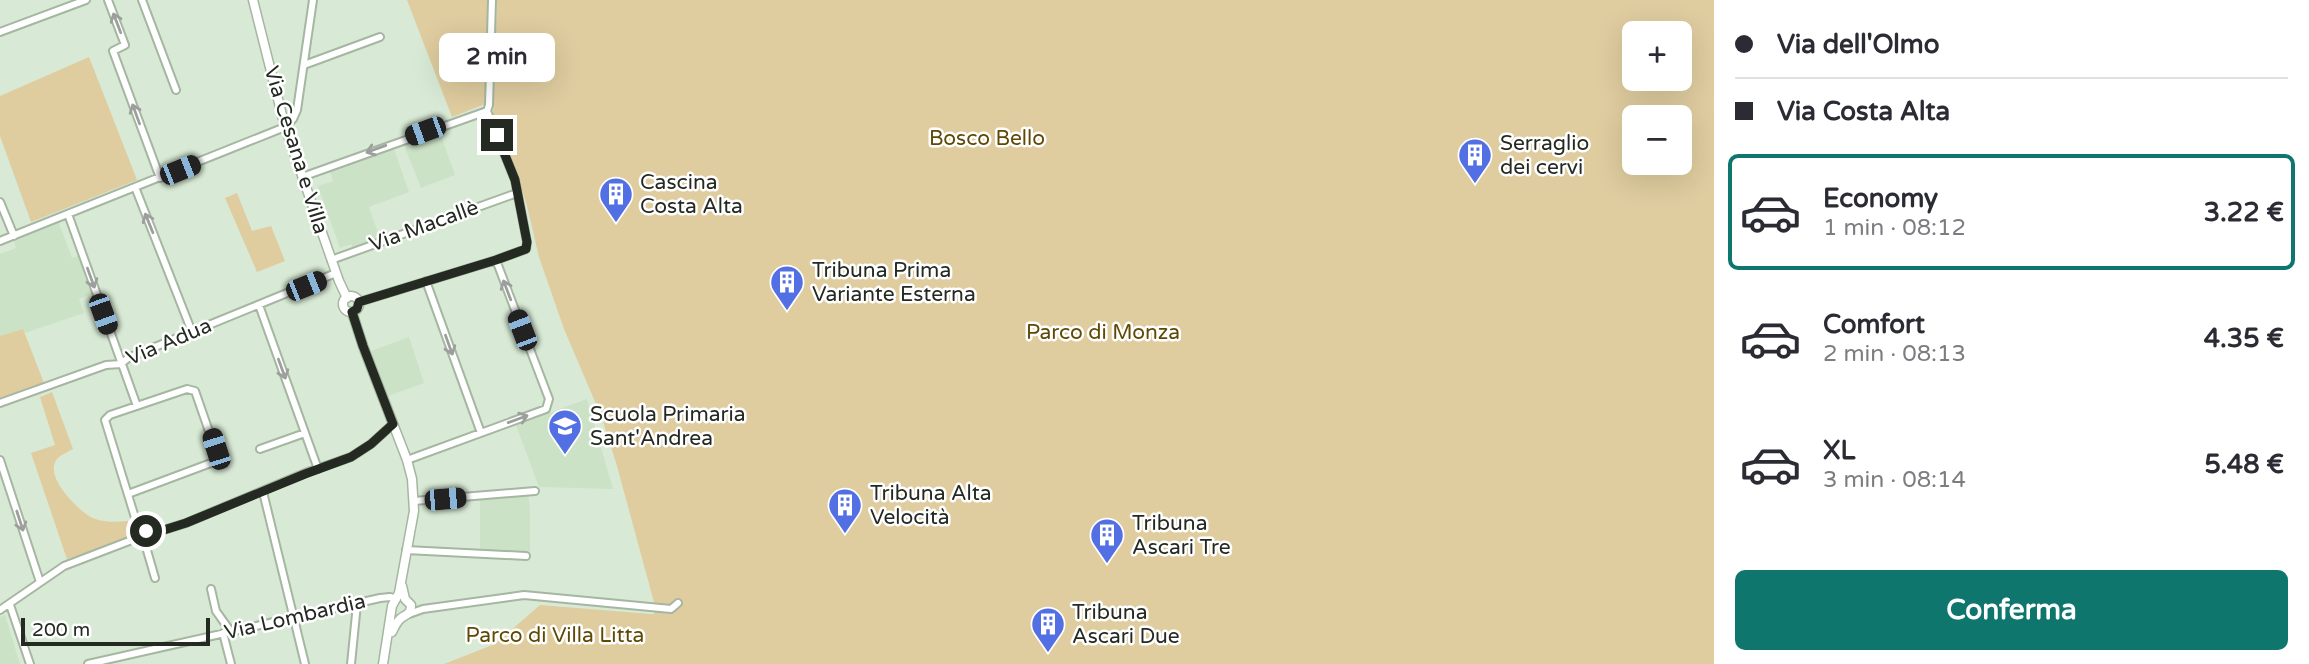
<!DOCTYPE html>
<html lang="it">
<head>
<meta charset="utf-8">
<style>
  body { margin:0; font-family:"Varela Round",sans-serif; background:#f2f2f3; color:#2b2b33; height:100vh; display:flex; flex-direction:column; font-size:26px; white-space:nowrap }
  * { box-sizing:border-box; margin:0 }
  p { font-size:23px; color:#7c7c81 }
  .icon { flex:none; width:38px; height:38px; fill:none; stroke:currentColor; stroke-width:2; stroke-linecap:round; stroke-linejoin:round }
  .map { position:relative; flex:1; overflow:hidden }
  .details { display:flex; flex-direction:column; background:#fff; width:595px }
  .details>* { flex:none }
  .guide { display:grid; align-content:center; height:154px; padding:0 21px; background:#fff }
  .tools { position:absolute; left:1622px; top:21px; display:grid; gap:14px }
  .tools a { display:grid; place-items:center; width:70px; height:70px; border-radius:10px; background:#fff; box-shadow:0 7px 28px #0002; font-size:35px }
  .scale { position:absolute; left:21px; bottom:18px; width:189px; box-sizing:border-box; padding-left:7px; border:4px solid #242a22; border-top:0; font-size:19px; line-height:24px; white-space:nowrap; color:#242a22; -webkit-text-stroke:5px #fff; paint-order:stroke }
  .end { position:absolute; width:32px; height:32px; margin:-16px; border:9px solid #242a22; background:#fff; box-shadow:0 0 0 4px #fff }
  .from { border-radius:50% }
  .bubble { position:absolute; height:49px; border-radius:10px; background:#fff; box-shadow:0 7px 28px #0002; font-size:23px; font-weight:700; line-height:49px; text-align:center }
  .car { position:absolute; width:21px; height:42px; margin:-21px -10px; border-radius:9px; box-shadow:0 0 5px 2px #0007; background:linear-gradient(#222 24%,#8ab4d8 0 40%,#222 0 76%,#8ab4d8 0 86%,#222 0) }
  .guide b { display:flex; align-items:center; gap:24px; height:66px; font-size:26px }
  .guide b+b { border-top:2px solid #e1e1e2 }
  .guide i { width:18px; height:18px; background:#2b2b33 }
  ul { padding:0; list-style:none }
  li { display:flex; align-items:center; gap:21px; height:116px; margin:0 14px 10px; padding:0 7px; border:4px solid transparent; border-radius:10px }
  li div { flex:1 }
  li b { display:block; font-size:26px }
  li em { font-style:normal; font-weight:700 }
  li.current { border-color:#0f766e }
  li>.icon { width:63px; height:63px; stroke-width:1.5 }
  .action { display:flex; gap:14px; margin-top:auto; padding:14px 21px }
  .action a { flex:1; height:80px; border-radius:10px; background:#0f766e; color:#fff; font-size:28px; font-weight:700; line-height:80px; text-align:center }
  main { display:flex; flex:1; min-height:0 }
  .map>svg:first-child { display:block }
  .built { fill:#cbe2c6 }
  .green { fill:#dfcc9f; fill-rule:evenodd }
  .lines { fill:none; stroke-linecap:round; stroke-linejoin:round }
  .minor-casing { stroke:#a5b6a1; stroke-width:10 }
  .major-casing { stroke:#a5b6a1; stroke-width:11 }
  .minor { stroke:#fff; stroke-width:6 }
  .major { stroke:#fff; stroke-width:8 }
  .oneway { stroke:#9c9f9c }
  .route { stroke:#242a22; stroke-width:9 }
  .labels { text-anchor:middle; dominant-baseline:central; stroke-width:5; stroke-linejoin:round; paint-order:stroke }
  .park-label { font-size:21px; fill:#5f4905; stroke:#fff }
  .poi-label { font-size:21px; fill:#242a22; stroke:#fff; text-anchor:start }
  .street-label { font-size:21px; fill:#242a22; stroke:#fff }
</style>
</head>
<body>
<main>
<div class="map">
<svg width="1714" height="664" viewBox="0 0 1714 664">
  <rect width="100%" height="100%" fill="#d8ead5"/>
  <path class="built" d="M 439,130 L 455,175 L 421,188 L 404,145 Z
    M 394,149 L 409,192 L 369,207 L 380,239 L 353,248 L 351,244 L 340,248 L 318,186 L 333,181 L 330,172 Z
    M 59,223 L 72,258 L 78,256 L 91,294 L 79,299 L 84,313 L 25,333 L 23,329 L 0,336 L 0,254 L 16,248 L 14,241 Z
    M 409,337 L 424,383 L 388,396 L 371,351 Z
    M 587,399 L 613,489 L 539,487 L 516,425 Z
    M 528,494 L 530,508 L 530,554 L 480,551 L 480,498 Z
    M 5,615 L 20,664 L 0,664 L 0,617 Z"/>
  <path class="green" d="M 407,0 L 488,0 L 487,100 L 485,104 L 452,117 Z
    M 497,0 L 1714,0 L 1714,664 L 444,664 L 495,644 L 540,605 L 651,614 L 654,614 L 655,606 L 617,466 L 602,418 L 564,329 L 539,257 L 527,206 L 515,168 L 493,118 ZM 1634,33 L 1680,33 L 1680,79 L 1634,79 ZM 1634,117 L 1680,117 L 1680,163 L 1634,163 Z
    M 89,57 L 137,180 L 31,222 L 0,136 L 0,96 Z
    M 237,193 L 252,231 L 271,226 L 285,261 L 257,272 L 225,198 Z
    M 23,329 L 44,383 L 0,398 L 0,336 Z
    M 52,392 L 73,449 C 68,452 62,454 58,458 C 42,474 75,507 89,516 C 100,523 115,522 128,521 L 133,538 L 67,559 L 31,453 L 55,445 L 40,397 Z"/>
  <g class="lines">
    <g class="minor-casing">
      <path id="minor" d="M 108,0 L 125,45 L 113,51 L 160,178
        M 142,0 L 176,90
        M 0,32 L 86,0
        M 304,65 L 380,37
        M 487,111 L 489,105 L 492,0
        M 302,177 L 487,111
        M 135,187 L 192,332
        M 0,202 L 14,236
        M 68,214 L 137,406
        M 0,241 L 285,127 L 293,119 L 297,110 L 313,0
        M 331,260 L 517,193
        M 426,281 L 481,433
        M 359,302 L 496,260 L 526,249 L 527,242 L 515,180 L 487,111
        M 259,305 L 318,469
        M 0,403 L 106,365 L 121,364 L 128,358 L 336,273
        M 260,449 L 305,433
        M 0,460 L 40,582
        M 407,460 L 546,409 L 549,399 L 496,260
        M 263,492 L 305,664
        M 128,494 L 219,460 L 195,391 L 187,389 L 110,415 L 105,420 L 137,524 L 139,530
        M 414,501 L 535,491
        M 148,535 L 186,523 L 305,473 L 351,457 L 371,444 L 393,424
        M 144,540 L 155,578
        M 406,550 L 526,556
        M 211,589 L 216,611 L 231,632
        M 10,605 L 30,664
        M 0,610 L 64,566 L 137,538
        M 409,614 L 423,609 L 524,595 L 671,609 L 678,603
        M 223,633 L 231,664
        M 88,664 L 380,598 L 390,597 L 397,599
        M 351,664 L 357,604"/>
    </g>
    <g class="major-casing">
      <path id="major" d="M 253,0 L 285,127 L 339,281 L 347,298
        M343 304a8 8 0 1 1 16 0a8 8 0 1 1-16 0Z
        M 352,312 L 363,346 L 407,460 L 412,479 L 414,511 L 399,593 L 392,606 L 383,664
        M 392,632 C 394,628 396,623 400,619 C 406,614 411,615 411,605 L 405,599 L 402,586"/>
    </g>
    <use href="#minor" class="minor"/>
    <use href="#major" class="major"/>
  </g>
  <defs><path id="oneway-shaft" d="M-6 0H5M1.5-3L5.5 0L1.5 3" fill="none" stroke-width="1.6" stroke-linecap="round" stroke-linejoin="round" transform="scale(1.75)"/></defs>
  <g class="oneway">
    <use href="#oneway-shaft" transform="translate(117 23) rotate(-111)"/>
    <use href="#oneway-shaft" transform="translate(136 114) rotate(-110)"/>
    <use href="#oneway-shaft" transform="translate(376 149) rotate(160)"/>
    <use href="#oneway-shaft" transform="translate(149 223) rotate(-112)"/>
    <use href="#oneway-shaft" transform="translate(91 278) rotate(70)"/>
    <use href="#oneway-shaft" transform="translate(507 290) rotate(-111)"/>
    <use href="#oneway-shaft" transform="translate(449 345) rotate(70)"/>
    <use href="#oneway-shaft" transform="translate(282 369) rotate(70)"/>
    <use href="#oneway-shaft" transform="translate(518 419) rotate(-20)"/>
    <use href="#oneway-shaft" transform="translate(20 521) rotate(72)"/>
  </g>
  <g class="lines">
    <path class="route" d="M 146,531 L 148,535 L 186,523 L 305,474 L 351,457 L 371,444 L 393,424 L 363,346 L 352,312 L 357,309 L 359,302 L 496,260 L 526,249 L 527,242 L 515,180 L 497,135"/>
  </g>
  <defs>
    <g id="building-pin" transform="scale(1.75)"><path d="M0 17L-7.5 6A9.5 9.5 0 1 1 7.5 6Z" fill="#536fe4" stroke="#fff"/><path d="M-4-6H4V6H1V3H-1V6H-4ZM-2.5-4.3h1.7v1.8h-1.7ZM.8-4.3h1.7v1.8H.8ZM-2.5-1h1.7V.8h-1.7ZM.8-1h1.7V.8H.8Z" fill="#fff"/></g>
    <g id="school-pin" transform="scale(1.75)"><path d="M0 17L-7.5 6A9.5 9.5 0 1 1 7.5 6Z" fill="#536fe4" stroke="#fff"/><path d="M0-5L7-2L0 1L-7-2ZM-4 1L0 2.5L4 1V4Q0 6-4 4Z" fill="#fff"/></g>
  </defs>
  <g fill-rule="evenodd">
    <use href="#building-pin" x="1475" y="155"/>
    <use href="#building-pin" x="616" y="194"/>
    <use href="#building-pin" x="787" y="282"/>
    <use href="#school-pin" x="565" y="426"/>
    <use href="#building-pin" x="845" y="505"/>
    <use href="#building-pin" x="1107" y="535"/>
    <use href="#building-pin" x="1048" y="624"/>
  </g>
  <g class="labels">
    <g class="park-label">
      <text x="987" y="138">Bosco Bello</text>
      <text x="1103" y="332">Parco di Monza</text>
      <text x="555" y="635">Parco di Villa Litta</text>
    </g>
    <g class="poi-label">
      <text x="1500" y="143">Serraglio<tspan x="1500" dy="24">dei cervi</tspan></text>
      <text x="640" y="182">Cascina<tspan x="640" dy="24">Costa Alta</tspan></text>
      <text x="812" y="270">Tribuna Prima<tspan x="812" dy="24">Variante Esterna</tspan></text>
      <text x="590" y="414">Scuola Primaria<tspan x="590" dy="24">Sant'Andrea</tspan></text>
      <text x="870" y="493">Tribuna Alta<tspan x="870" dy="24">Velocità</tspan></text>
      <text x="1132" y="523">Tribuna<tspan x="1132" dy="24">Ascari Tre</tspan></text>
      <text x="1072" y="612">Tribuna<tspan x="1072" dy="24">Ascari Due</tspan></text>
    </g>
    <g class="street-label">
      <text transform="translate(296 150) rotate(73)">Via Cesana e Villa</text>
      <text transform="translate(424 226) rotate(-20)">Via Macallè</text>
      <text transform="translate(169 342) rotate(-23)">Via Adua</text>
      <text transform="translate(295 617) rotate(-13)">Via Lombardia</text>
    </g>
  </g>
</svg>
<div class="tools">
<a>+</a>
<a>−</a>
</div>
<div class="scale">200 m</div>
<i class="end from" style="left:146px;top:531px"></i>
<i class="end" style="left:497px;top:135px"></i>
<div class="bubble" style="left:439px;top:33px;width:116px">2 min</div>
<i class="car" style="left:425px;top:131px;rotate:250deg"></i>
<i class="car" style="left:180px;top:170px;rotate:68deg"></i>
<i class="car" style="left:306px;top:286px;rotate:68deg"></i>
<i class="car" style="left:103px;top:314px;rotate:160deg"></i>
<i class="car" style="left:522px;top:330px;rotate:339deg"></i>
<i class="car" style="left:216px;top:449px;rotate:342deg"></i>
<i class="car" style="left:445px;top:499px;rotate:85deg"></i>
</div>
<section class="details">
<div class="guide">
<b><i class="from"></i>Via dell'Olmo</b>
<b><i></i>Via Costa Alta</b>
</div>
<ul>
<li class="current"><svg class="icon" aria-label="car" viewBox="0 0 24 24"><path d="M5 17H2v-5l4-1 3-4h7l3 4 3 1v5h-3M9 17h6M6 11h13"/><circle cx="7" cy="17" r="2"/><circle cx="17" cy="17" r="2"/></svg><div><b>Economy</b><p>1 min · 08:12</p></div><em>3.22 €</em></li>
<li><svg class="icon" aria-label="car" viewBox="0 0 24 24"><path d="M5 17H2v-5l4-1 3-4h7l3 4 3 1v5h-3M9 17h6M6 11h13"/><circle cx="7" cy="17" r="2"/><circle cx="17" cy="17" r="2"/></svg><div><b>Comfort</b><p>2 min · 08:13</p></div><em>4.35 €</em></li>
<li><svg class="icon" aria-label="car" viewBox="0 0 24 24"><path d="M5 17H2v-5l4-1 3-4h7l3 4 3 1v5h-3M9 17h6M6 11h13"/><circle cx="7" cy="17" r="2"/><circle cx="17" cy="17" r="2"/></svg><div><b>XL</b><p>3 min · 08:14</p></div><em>5.48 €</em></li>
</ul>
<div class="action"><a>Conferma</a></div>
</section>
</main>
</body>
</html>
